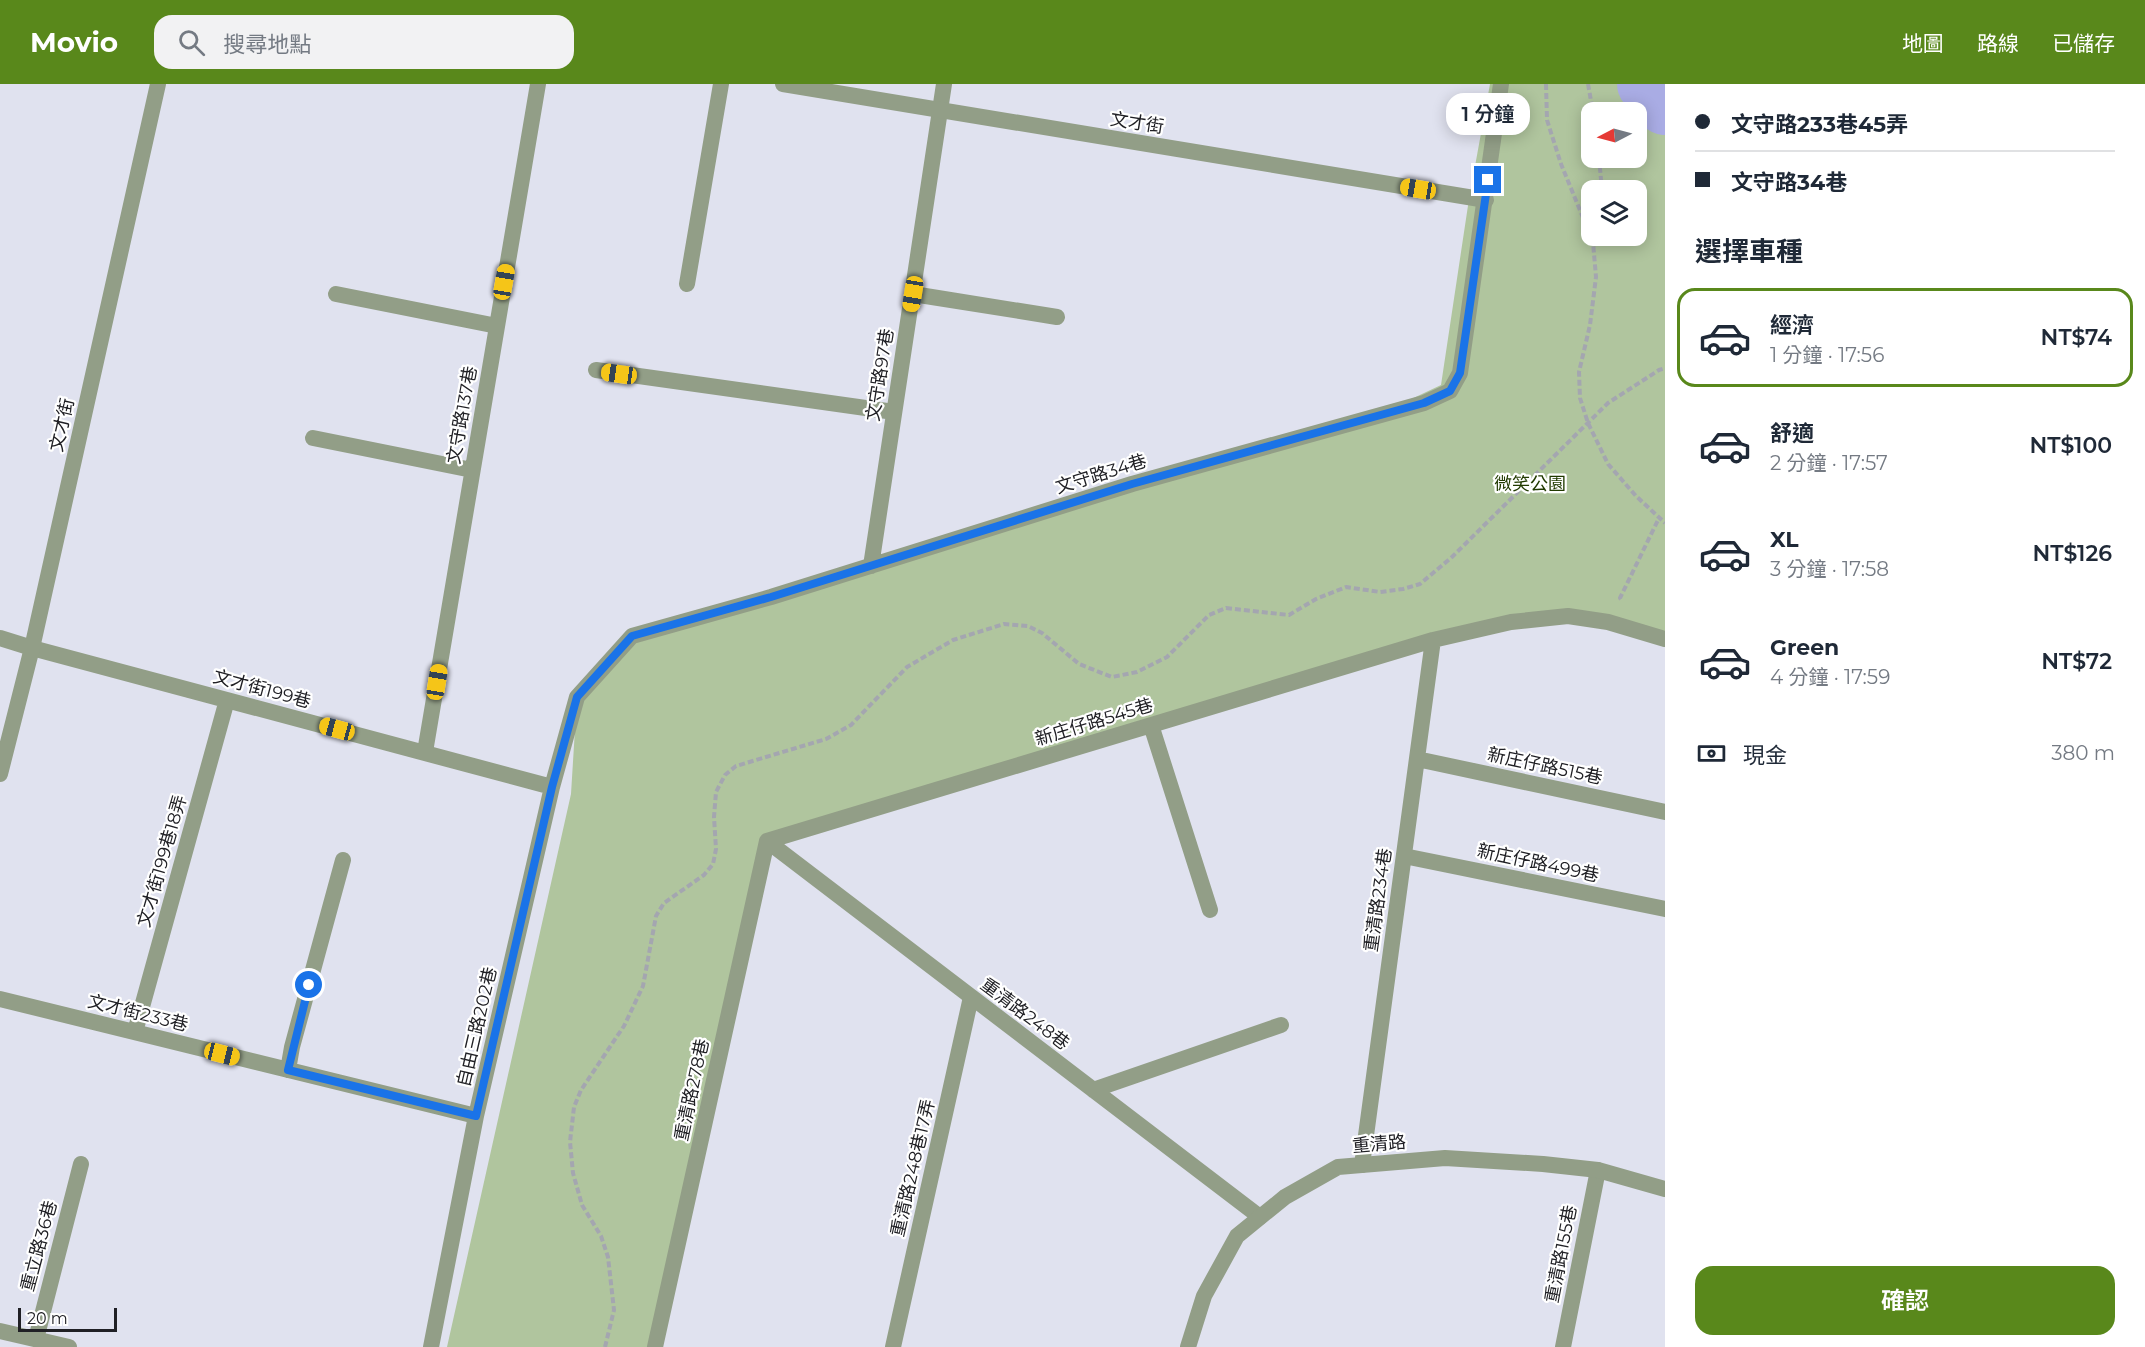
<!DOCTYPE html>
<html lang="zh-TW">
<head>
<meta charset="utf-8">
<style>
  body { margin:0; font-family:Montserrat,"Noto Sans TC",sans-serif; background:#f2f2f3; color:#1f2937; height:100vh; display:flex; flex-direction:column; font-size:22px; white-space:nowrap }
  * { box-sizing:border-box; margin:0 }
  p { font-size:20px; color:#747a83 }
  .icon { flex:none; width:33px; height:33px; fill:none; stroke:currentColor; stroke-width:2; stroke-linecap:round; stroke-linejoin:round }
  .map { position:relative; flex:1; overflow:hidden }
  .sheet { display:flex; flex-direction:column; background:#fff; width:480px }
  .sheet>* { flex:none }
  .top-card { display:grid; align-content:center; height:132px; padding:0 30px; background:#fff }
  .needle { width:39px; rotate:264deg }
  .fabs { position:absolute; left:1581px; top:18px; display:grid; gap:12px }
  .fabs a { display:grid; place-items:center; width:66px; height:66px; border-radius:12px; background:#fff; box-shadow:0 3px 15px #0003; font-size:30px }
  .scale { position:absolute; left:18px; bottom:15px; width:99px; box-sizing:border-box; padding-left:6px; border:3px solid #202025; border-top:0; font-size:16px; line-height:21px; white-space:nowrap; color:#202025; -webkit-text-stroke:4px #fff; paint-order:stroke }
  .end { position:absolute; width:27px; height:27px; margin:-14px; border:8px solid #1a73e8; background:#fff; box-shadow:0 0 0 3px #fff }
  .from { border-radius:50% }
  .bubble { position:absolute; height:42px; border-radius:18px; background:#fff; box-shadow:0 3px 15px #0003; font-size:20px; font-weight:600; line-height:42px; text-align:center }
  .car { position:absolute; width:18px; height:36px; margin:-18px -9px; border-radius:8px; box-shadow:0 0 4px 2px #0007; background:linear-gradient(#f5c518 24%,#345 0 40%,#f5c518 0 76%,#345 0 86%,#f5c518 0) }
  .top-card b { display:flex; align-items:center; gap:21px; height:57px; font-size:22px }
  .top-card b+b { border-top:2px solid #e0e1e3 }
  .top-card i { width:15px; height:15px; background:#1f2937 }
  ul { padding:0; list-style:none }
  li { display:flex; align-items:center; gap:18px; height:99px; margin:0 12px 9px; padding:0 18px; border:3px solid transparent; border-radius:18px }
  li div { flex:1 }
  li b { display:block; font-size:22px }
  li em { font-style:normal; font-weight:600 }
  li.active { border-color:#59881b }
  li>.icon { width:54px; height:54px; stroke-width:1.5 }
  h2 { padding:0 30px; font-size:27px; line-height:72px }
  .pay { display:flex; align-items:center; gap:15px; height:66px; padding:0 30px; font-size:22px }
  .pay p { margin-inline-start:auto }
  .cta { display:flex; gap:12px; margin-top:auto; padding:12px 30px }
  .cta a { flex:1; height:69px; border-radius:18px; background:#59881b; color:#fff; font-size:24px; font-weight:600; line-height:69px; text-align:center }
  header { display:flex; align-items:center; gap:36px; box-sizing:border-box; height:84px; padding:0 30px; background:#59881b; color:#fff }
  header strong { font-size:28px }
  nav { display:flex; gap:33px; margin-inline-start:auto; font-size:21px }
  .search { width:420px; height:54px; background:#f2f2f3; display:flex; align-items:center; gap:15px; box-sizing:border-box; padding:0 21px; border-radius:18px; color:#747a83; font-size:22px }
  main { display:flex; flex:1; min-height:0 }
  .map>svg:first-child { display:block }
  .green { fill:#b0c59e; fill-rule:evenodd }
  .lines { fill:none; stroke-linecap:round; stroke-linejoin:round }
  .river { stroke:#a9ace4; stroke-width:60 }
  .path { stroke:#a4a6b0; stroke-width:4; stroke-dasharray:6 3; stroke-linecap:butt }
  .service { stroke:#929e87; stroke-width:16 }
  .minor { stroke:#929e87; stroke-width:16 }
  .route { stroke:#1a73e8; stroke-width:8 }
  .labels { text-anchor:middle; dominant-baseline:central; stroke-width:4.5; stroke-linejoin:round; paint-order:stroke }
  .street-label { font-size:18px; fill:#202025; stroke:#fff }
  .park-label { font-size:18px; fill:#213a00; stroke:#fff }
</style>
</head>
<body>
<header>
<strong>Movio</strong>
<div class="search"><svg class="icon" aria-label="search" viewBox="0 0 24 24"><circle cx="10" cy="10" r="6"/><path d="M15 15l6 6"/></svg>搜尋地點</div>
<nav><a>地圖</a><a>路線</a><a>已儲存</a></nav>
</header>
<main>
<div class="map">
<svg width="1665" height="1263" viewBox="0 0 1665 1263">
  <rect width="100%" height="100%" fill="#e0e2ef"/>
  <path class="green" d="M 1490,0 L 1665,0 L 1665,555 L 1608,538 L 1511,538 L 767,757 L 652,1263 L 447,1263 L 571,710 L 577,613 L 632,552 L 1405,318 L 1441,301 L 1469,115 ZM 1592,28 L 1636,28 L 1636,74 L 1592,74 ZM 1592,106 L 1636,106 L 1636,152 L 1592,152 Z"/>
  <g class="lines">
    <path class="river" d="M 1647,0 L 1665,21"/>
    <path class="path" d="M 1546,0 L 1547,36 L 1561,80 L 1593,158 L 1596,193 L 1590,241 L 1579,288 L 1580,314 L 1588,339 L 1608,380 L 1636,412 L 1665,439
      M 1588,0 L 1593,28
      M 1599,74 L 1602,106
      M 1621,515 L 1620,514 L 1659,434
      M 605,1263 L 614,1226 L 608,1173 L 601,1152 L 582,1121 L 573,1089 L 570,1058 L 574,1023 L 581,1006 L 624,942 L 643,902 L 656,832 L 664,819 L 704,791 L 713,780 L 716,765 L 714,733 L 716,708 L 725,691 L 736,682 L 826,655 L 851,641 L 907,583 L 953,556 L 1004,540 L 1028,542 L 1042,549 L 1079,580 L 1112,593 L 1137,588 L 1167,573 L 1209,531 L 1226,524 L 1289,531 L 1316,515 L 1346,503 L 1380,508 L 1403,505 L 1420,500 L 1452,473 L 1608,319 L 1659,286 L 1665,284"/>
    <path class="service" d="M 687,200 L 721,0
      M 336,210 L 497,242
      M 913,210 L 1057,233
      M 596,286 L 894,328
      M 313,354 L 472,386
      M 871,482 L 944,0
      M 32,564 L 552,703
      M 1151,641 L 1210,826
      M 425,668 L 538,0
      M 1417,675 L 1665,728
      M 767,757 L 1433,556 L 1511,538 L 1568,532 L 1608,538 L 1665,555
      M 767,757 L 1260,1133
      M 1404,772 L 1665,825
      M 0,915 L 476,1032
      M 135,948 L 227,616
      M 288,986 L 292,963 L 343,776
      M 1093,1006 L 1281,941
      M 1362,1081 L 1433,556
      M 36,1255 L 81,1080
      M 431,1263 L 476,1032 L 552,703 L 577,613 L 632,552 L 771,513 L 1132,400 L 1424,319 L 1450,307 L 1460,289 L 1501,0
      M 655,1263 L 767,757
      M 893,1263 L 971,913
      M 1563,1263 L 1598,1086"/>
    <path class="minor" d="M 783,0 L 1486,116
      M 0,554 L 32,564
      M 0,690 L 32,564 L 158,0
      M 0,1247 L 69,1263
      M 1188,1263 L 1204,1212 L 1237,1152 L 1285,1113 L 1338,1083 L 1445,1074 L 1543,1080 L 1598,1086 L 1665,1105"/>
  </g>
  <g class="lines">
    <path class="route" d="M 309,901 L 288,986 L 476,1032 L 552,703 L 577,613 L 632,552 L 771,513 L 1132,400 L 1424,319 L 1450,307 L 1460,289 L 1488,96"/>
  </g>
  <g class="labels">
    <g class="street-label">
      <text transform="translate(1137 39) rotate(9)">文才街</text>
      <text transform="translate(880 291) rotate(-81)">文守路97巷</text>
      <text transform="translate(462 331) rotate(-80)">文守路137巷</text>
      <text transform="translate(62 341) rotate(-77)">文才街</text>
      <text transform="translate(1101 390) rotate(-17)">文守路34巷</text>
      <text transform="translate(262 605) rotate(15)">文才街199巷</text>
      <text transform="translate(1094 638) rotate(-17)">新庄仔路545巷</text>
      <text transform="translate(1545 682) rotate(12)">新庄仔路515巷</text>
      <text transform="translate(162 777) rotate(-74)">文才街199巷18弄</text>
      <text transform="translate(1538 779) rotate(12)">新庄仔路499巷</text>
      <text transform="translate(1378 816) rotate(-82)">重清路234巷</text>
      <text transform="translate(138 929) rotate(14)">文才街233巷</text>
      <text transform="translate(1025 930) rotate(37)">重清路248巷</text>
      <text transform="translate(477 943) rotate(-77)">自由三路202巷</text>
      <text transform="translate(692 1006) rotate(-78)">重清路278巷</text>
      <text transform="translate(1379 1060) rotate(-5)">重清路</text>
      <text transform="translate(913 1084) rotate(-77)">重清路248巷17弄</text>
      <text transform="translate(39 1162) rotate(-75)">重立路36巷</text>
      <text transform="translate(1561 1170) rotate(-79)">重清路155巷</text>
    </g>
    <g class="park-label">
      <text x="1530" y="400">微笑公園</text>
    </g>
  </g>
</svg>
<div class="fabs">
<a><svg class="needle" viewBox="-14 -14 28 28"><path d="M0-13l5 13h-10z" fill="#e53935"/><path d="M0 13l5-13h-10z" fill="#747a83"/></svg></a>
<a><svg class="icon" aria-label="layers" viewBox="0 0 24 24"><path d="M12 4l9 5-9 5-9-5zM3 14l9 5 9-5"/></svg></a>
</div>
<div class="scale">20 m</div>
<i class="end from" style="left:309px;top:901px"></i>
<i class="end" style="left:1488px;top:96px"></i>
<div class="bubble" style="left:1446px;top:9px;width:84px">1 分鐘</div>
<i class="car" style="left:1418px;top:105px;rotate:279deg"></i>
<i class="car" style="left:504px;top:198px;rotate:10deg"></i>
<i class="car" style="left:913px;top:210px;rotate:189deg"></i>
<i class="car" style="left:619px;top:290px;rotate:278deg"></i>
<i class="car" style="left:437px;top:598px;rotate:9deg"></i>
<i class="car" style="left:337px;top:645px;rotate:285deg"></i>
<i class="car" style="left:222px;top:970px;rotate:104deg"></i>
</div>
<section class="sheet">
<div class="top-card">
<b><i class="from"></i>文守路233巷45弄</b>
<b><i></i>文守路34巷</b>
</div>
<h2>選擇車種</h2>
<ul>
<li class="active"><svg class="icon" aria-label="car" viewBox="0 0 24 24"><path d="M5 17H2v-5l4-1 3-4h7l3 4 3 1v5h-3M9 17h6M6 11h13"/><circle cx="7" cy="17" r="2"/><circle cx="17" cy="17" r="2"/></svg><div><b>經濟</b><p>1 分鐘 · 17:56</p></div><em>NT$74</em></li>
<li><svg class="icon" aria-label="car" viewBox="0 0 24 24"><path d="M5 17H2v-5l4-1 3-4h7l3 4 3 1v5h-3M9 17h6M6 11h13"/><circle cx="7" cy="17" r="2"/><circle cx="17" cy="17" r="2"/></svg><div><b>舒適</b><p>2 分鐘 · 17:57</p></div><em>NT$100</em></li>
<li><svg class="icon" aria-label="car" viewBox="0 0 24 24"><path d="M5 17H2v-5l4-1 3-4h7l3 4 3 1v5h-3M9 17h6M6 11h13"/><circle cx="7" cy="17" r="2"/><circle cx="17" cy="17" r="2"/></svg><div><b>XL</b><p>3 分鐘 · 17:58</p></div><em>NT$126</em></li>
<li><svg class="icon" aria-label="car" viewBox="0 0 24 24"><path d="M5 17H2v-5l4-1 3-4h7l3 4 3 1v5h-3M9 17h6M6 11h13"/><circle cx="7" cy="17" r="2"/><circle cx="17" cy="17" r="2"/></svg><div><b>Green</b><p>4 分鐘 · 17:59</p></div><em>NT$72</em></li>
</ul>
<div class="pay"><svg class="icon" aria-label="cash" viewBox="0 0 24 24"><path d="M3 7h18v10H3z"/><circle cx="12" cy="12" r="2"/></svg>現金<p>380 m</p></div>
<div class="cta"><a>確認</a></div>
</section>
</main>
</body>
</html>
